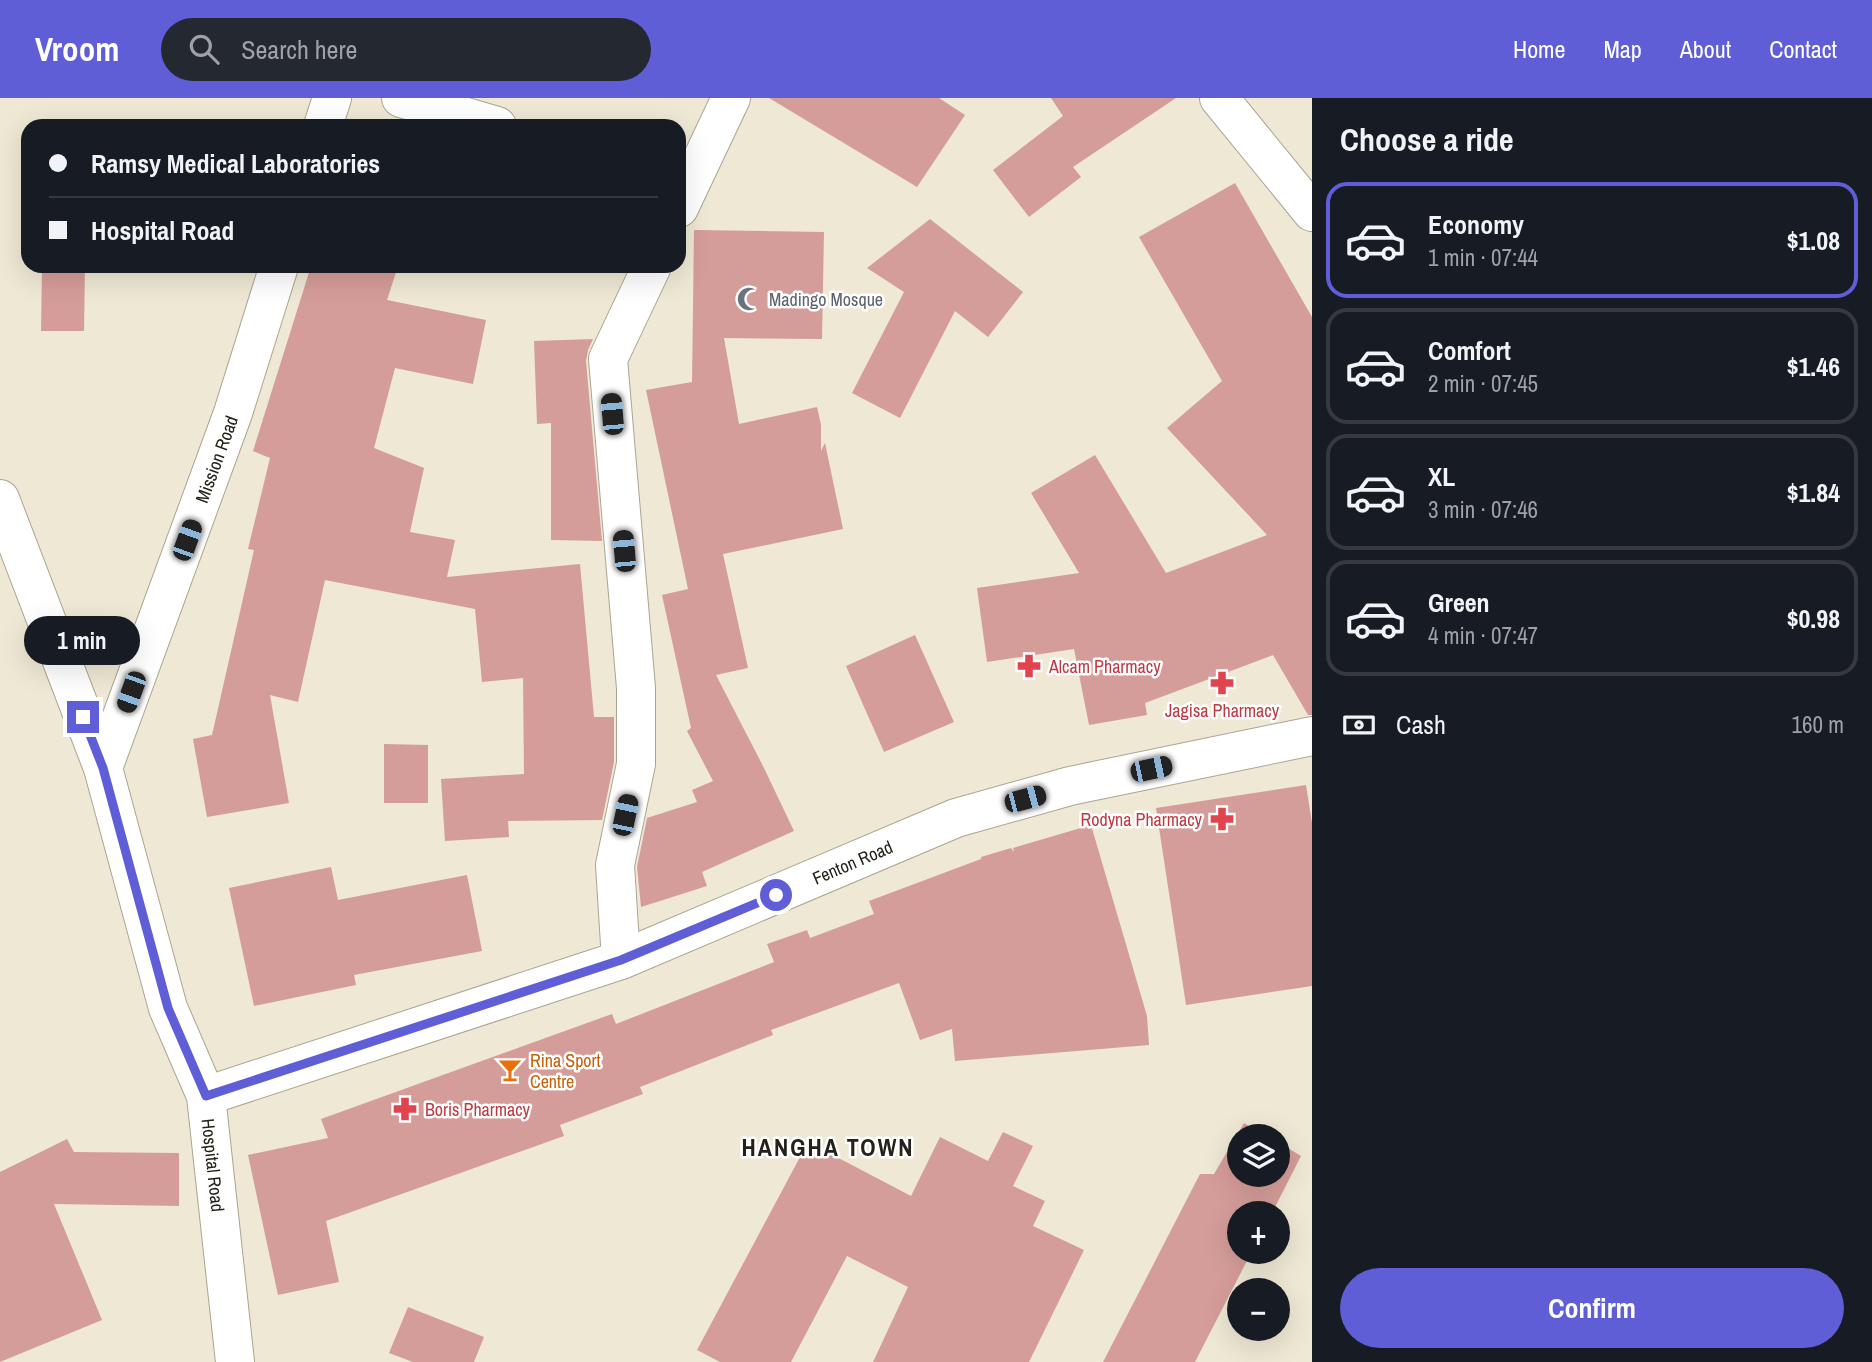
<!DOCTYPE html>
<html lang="en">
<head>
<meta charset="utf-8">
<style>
  body { margin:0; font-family:"Archivo Narrow",sans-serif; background:#242831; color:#f1f3f6; height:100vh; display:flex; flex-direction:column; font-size:26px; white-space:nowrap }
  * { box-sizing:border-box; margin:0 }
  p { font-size:23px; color:#9ea1a6 }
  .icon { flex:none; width:38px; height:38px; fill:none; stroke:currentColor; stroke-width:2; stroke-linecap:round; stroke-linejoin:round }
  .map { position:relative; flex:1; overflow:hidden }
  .drawer { display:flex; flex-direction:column; background:#171b24; width:560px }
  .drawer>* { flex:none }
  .hud { position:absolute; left:21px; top:21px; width:665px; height:154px; border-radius:21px; box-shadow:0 7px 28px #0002; display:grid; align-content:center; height:154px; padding:0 28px; background:#171b24 }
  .tools { position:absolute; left:1227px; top:1026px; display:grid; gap:14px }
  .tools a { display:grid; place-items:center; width:63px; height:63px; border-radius:50%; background:#171b24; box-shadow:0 7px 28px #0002; font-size:35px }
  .end { position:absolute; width:32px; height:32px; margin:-16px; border:9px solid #605ed7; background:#fff; box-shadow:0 0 0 4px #fff }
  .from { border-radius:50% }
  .bubble { position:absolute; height:49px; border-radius:24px; background:#171b24; box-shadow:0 7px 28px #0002; font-size:23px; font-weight:700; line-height:49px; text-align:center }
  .car { position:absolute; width:21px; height:42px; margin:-21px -10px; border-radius:9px; box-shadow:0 0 5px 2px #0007; background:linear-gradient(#222 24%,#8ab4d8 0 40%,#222 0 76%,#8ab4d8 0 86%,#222 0) }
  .hud b { display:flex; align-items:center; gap:24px; height:66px; font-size:26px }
  .hud b+b { border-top:2px solid #363941 }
  .hud i { width:18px; height:18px; background:#f1f3f6 }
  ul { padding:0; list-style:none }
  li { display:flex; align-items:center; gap:21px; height:116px; margin:0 14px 10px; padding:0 14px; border:4px solid #363941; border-radius:21px }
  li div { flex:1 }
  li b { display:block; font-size:26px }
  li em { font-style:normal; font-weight:700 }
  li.active { border-color:#605ed7 }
  li>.icon { width:63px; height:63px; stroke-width:1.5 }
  h2 { padding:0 28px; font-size:32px; line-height:84px }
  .pay { display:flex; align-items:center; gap:18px; height:77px; padding:0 28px; font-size:26px }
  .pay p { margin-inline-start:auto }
  .action { display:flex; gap:14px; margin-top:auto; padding:14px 28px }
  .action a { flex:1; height:80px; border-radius:42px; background:#605ed7; color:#fff; font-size:28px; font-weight:700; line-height:80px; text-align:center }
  header { display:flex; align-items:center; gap:42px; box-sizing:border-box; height:98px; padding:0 35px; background:#605ed7; color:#fff }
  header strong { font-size:33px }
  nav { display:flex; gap:38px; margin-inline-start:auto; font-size:24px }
  .search { width:490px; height:63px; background:#242831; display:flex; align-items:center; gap:18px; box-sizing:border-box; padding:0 24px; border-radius:38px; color:#9ea1a6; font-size:26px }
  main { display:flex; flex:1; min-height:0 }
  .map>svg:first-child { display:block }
  .building { fill:#d59d99 }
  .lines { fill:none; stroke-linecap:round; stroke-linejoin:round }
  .minor-casing { stroke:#aaa592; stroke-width:40 }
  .tertiary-casing { stroke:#aaa592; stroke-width:40 }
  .minor { stroke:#fff; stroke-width:38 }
  .tertiary { stroke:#fff; stroke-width:38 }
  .route { stroke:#605ed7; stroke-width:9 }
  .labels { text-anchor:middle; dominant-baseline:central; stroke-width:5; stroke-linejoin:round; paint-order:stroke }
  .worship-label { font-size:18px; fill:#5b616d; stroke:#fff; text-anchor:start }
  .street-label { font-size:18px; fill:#232119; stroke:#fff }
  .health-label { font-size:18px; fill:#be3a42; stroke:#fff; text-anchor:start }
  .food-label { font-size:18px; fill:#c56008; stroke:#fff; text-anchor:start }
  .district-label { font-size:24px; font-weight:bold; letter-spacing:2px; fill:#232119; stroke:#fff }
</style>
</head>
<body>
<header>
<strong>Vroom</strong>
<div class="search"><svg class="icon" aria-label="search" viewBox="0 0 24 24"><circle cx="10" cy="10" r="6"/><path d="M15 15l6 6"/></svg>Search here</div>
<nav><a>Home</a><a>Map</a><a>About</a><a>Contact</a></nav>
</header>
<main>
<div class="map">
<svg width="1312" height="1264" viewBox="0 0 1312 1264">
  <rect width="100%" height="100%" fill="#eee8d4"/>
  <path class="building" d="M 769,0 L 939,0 L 965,17 L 917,89 Z
    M 1051,0 L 1176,0 L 1073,69 L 1081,79 L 1029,119 L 993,72 L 1063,18 Z
    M 1235,85 L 1312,219 L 1312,617 L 1308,617 L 1273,557 L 1145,605 L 1147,617 L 1089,627 L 1074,551 L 987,564 L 977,490 L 1079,475 L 1031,395 L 1095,357 L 1166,475 L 1267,437 L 1167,330 L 1222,283 L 1139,139 Z
    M 930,121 L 1023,194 L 988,239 L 955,213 L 900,320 L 852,295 L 904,194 L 867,170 Z
    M 694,132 L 824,134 L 822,241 L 724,240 L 739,326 L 817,309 L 821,327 L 821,353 L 825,345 L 843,431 L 723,456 L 748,570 L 716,577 L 763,668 L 794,733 L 702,774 L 707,788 L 641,809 L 637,769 L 647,720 L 697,704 L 692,692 L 713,683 L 687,633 L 691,630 L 662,497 L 688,491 L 646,292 L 692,284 Z
    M 42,168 L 85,168 L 84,233 L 41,233 Z
    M 311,168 L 398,168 L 387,202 L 486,222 L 473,286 L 395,270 L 374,350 L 424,370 L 410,434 L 455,442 L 447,479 L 580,466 L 594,619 L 614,619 L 614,664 L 602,722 L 508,723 L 509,739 L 445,743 L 441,681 L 524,676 L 523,580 L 482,584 L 475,511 L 325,482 L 298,604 L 270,597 L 289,705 L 207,719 L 193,641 L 212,637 L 254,452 L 248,451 L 270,360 L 253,353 Z
    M 593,241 L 588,252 L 586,263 L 602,443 L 551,442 L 551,325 L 537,326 L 534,243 Z
    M 915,537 L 954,624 L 884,654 L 846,568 Z
    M 384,646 L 428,647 L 428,705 L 384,705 Z
    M 1306,687 L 1312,725 L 1312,888 L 1186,907 L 1156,710 Z
    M 1091,727 L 1147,918 L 1149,947 L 955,963 L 952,931 L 920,942 L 899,885 L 771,932 L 773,937 L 640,989 L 643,996 L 560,1027 L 564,1038 L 326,1123 L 339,1184 L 278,1197 L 248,1057 L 328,1040 L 321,1021 L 612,916 L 616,926 L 774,864 L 767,846 L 807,832 L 810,840 L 874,816 L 869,803 L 981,761 L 981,759 L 1011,750 L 1014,754 L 1013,750 Z
    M 331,769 L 338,802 L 467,777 L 482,853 L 354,877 L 356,887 L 254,908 L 229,790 Z
    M 1244,1025 L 1266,1038 L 1239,1038 L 1239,1076 L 1278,1076 L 1278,1044 L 1301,1058 L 1272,1115 L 1239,1115 L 1239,1153 L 1252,1153 L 1195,1264 L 1103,1264 L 1200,1076 L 1214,1076 Z
    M 1003,1034 L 1033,1048 L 1013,1088 L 1045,1103 L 1033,1128 L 1084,1152 L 1029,1264 L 873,1264 L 908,1189 L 847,1158 L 791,1264 L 720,1264 L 697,1252 L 808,1044 L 911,1098 L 940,1039 L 988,1063 Z
    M 67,1041 L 74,1054 L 179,1055 L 179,1108 L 54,1106 L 102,1222 L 0,1264 L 0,1074 Z
    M 408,1209 L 484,1239 L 474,1264 L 413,1264 L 389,1255 Z"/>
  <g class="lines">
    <g class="minor-casing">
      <path id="minor" d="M 401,0 L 497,28
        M 679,110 L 731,0
        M 621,862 L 615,767 L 636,666 L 636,590 L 608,261 L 652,168"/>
    </g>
    <g class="tertiary-casing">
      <g id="tertiary">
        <path d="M 1219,0 L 1312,114"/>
        <path d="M 323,28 L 332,0"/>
        <path id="s1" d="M 0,401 L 103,670 L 168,910 L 206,998 L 235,1264"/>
        <path id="s2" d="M 103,670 L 233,315 L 279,168"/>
        <path id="s3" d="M 206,998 L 621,862 L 956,720 L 1070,688 L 1312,638"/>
      </g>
    </g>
    <use href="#minor" class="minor"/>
    <use href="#tertiary" class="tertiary"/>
  </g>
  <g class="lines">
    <path class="route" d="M 83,619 L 103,670 L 168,910 L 206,998 L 621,862 L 776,797"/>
  </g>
  <defs>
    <g id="mosque-bare" transform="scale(1.89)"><path d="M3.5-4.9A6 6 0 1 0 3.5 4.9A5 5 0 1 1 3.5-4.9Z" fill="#6b7280" stroke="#fff" stroke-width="2.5" paint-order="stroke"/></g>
    <g id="pharmacy-bare" transform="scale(1.89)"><path d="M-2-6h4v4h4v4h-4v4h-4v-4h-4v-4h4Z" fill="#e0444e" stroke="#fff" stroke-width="2.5" paint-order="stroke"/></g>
    <g id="bar-bare" transform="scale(1.89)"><path d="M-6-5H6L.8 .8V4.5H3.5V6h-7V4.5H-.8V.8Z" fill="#e8710a" stroke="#fff" stroke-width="2.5" paint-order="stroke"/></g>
  </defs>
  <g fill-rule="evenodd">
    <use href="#mosque-bare" x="749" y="201"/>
    <use href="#pharmacy-bare" x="1029" y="568"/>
    <use href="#pharmacy-bare" x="1222" y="585"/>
    <use href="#pharmacy-bare" x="1222" y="721"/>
    <use href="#bar-bare" x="510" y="972"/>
    <use href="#pharmacy-bare" x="405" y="1011"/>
  </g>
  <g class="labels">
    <g class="worship-label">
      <text x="769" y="201">Madingo Mosque</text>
    </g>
    <g class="street-label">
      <text stroke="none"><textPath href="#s2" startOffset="329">Mission Road</textPath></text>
      <text stroke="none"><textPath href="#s3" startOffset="688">Fenton Road</textPath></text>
      <text stroke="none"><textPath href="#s1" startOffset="702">Hospital Road</textPath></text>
    </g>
    <g class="health-label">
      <text x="1049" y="568">Alcam Pharmacy</text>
      <text x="1222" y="612" text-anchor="middle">Jagisa Pharmacy</text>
      <text x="1202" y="721" text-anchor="end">Rodyna Pharmacy</text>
      <text x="425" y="1011">Boris Pharmacy</text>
    </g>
    <g class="food-label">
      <text x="530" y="962">Rina Sport<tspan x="530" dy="21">Centre</tspan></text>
    </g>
    <g class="district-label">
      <text x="828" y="1049">HANGHA TOWN</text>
    </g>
  </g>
</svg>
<div class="tools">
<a><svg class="icon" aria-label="layers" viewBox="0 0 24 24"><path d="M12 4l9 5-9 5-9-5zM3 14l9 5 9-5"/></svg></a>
<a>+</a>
<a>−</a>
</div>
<i class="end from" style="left:776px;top:797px"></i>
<i class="end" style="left:83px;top:619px"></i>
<div class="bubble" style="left:24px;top:518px;width:116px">1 min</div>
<i class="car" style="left:612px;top:316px;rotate:355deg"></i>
<i class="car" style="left:187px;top:442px;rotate:20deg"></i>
<i class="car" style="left:624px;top:453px;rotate:355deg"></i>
<i class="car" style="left:131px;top:594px;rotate:200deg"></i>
<i class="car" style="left:1151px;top:671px;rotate:78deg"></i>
<i class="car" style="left:1025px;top:701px;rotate:75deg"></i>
<i class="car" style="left:625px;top:717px;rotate:12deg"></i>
<div class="hud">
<b><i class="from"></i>Ramsy Medical Laboratories</b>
<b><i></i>Hospital Road</b>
</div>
</div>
<section class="drawer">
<h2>Choose a ride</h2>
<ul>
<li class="active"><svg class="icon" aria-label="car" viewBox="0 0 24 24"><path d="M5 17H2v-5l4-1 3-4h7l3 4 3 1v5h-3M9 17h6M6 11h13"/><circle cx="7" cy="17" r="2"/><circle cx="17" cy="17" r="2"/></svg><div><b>Economy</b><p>1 min · 07:44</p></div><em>$1.08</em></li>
<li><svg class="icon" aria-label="car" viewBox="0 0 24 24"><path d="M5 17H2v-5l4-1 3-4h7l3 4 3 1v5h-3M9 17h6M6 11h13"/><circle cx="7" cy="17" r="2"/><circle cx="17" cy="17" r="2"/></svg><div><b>Comfort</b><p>2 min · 07:45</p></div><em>$1.46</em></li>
<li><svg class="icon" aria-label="car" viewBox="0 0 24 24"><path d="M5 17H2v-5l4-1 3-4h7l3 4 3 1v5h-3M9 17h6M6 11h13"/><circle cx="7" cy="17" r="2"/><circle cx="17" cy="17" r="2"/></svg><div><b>XL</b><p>3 min · 07:46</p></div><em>$1.84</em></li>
<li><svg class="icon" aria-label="car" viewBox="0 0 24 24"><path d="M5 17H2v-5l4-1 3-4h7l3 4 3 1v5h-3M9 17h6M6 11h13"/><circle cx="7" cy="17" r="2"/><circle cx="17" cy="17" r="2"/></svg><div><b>Green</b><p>4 min · 07:47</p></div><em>$0.98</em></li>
</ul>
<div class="pay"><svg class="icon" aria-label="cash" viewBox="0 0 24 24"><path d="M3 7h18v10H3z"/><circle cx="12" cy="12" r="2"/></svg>Cash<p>160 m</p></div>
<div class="action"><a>Confirm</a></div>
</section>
</main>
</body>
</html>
